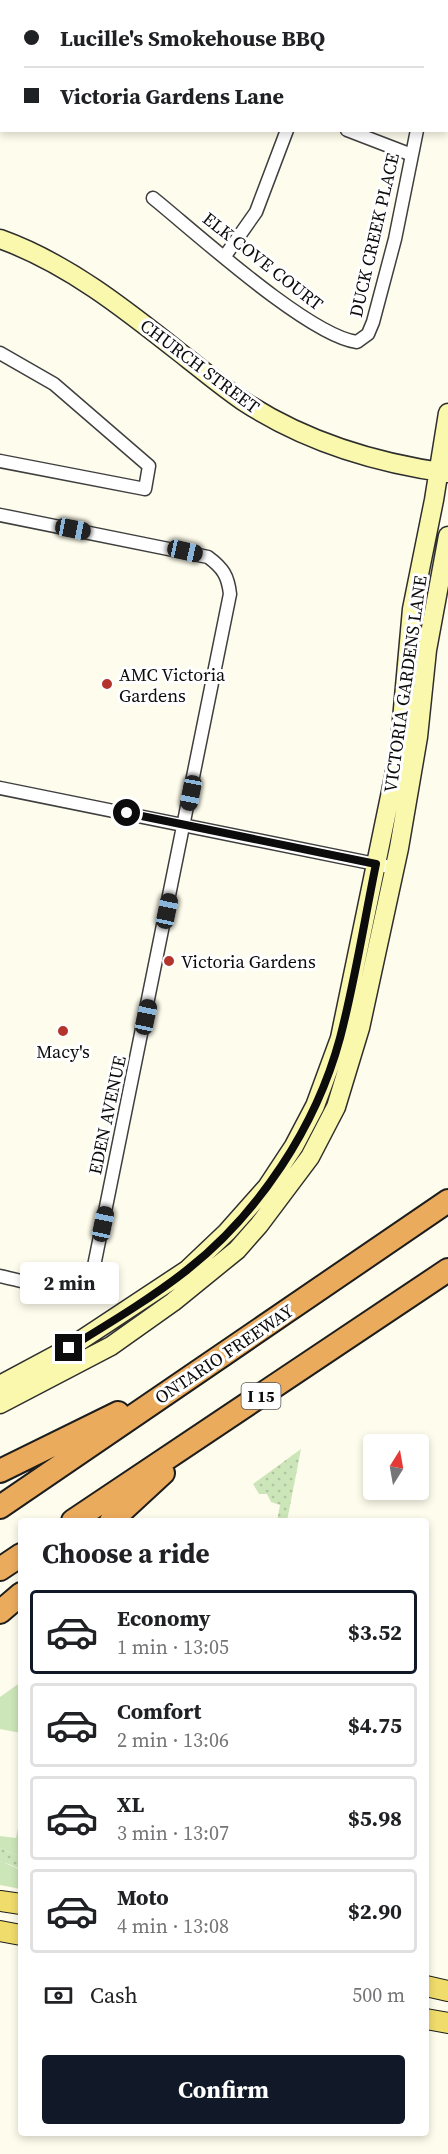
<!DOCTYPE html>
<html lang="en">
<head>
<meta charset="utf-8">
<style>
  body { margin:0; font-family:"Source Serif 4",serif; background:#f6f6f6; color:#202124; height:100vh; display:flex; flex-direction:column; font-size:22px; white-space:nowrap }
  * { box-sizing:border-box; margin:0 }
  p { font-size:20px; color:#757577 }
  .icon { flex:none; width:33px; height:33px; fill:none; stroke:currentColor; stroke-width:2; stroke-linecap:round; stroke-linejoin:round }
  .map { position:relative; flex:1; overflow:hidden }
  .side { position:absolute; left:18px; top:1518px; width:411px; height:618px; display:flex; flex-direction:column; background:#fff; border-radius:6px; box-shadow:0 3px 9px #0003 }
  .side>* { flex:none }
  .guide { position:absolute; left:0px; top:0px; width:448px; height:132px; box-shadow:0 3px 9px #0003; display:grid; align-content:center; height:132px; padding:0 24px; background:#fff }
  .needle { width:39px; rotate:11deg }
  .fabs { position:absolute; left:363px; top:1434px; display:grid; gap:12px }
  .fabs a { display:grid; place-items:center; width:66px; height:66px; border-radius:6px; background:#fff; box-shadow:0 3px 9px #0003; font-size:30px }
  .end { position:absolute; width:27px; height:27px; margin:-14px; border:8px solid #0c0c0c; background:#fff; box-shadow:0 0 0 3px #fff }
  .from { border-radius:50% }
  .bubble { position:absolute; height:42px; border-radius:6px; background:#fff; box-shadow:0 3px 9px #0003; font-size:20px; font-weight:700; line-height:42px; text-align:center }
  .car { position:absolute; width:18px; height:36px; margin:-18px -9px; border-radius:8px; box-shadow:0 0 4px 2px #0007; background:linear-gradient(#222 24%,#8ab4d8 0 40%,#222 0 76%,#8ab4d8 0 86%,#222 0) }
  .guide b { display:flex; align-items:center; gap:21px; height:57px; font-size:22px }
  .guide b+b { border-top:2px solid #e0e0e0 }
  .guide i { width:15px; height:15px; background:#202124 }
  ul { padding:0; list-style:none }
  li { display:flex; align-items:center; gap:18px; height:84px; margin:0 12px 9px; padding:0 12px; border:3px solid #e0e0e0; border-radius:6px }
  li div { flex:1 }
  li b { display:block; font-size:22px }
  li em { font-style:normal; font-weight:700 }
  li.selected { border-color:#111827 }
  li>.icon { width:54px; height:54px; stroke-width:1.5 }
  h2 { padding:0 24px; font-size:27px; line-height:72px }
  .pay { display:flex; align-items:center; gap:15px; height:66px; padding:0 24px; font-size:22px }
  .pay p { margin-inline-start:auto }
  .button { display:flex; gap:12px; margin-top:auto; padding:12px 24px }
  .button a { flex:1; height:69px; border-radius:6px; background:#111827; color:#fff; font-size:24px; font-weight:700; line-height:69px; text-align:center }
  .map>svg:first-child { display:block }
  .grass { fill:#cce6b9 }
  .garden { fill:url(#garden-dots) }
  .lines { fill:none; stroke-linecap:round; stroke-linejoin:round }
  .minor-casing { stroke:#3f3f3f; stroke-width:15 }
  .secondary-casing { stroke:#2e2e2e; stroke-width:21 }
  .primary-casing { stroke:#1d1d1d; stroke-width:22 }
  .motorway-casing { stroke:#1d1d1d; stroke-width:26 }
  .minor { stroke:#fff; stroke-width:12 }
  .secondary { stroke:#faf8ac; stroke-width:18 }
  .primary { stroke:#f0dc6b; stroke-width:20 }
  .motorway { stroke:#ebab5d; stroke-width:22 }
  .route { stroke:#0c0c0c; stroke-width:8 }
  .poi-dot { fill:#b3342d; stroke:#fff; stroke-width:2 }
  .labels { text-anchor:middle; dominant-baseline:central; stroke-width:6; stroke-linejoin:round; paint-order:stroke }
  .shield { fill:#fff; stroke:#555; stroke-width:1.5 }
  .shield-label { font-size:16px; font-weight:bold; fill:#0c0c0c }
  .street-label { font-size:18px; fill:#0c0c0c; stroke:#fff }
  .poi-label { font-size:18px; fill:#0c0c0c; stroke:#fff; text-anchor:start }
</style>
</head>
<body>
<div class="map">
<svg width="448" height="2154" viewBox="0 0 448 2154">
  <defs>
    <pattern id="garden-dots" width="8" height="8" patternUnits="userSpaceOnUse" patternTransform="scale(1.5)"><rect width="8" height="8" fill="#cce6b9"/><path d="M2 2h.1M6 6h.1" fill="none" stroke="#aec49e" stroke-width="1.8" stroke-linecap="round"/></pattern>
  </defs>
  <rect width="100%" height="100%" fill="#fefcec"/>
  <path class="grass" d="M 21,1682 L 21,1733 L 0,1729 L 0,1697 Z
    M 18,1828 L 21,1828 L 21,1857 L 0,1848 L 0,1836 L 16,1838 Z
    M 0,1861 L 21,1870 L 21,1889 L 0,1885 Z"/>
  <path class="garden" d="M 301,1449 L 287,1521 L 277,1521 L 280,1505 L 271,1502 L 267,1494 L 259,1494 L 253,1484 Z
    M 0,1848 L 21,1857 L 21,1869 L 0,1861 Z"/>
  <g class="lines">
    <g class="minor-casing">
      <path id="minor" d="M 268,0 L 272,2
        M 36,2 L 36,0
        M 447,74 L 448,75
        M 347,130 L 412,155
        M 153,198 C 195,232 309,336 357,342 L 368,334 L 373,322 L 395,239 L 417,130
        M 225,256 L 256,212 L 287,130
        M 0,353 L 54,384 L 149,466 L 145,489 L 0,461
        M 0,515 L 208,557 C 223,568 228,576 230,594 L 94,1266 C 70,1298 33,1283 0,1276
        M 0,788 L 395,868"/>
    </g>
    <g class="secondary-casing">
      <path id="secondary" d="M 0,239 C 70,264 130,313 188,359 C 206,373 224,388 243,401 C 304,441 375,463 448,473
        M 0,1385 L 69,1348 L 187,1270 L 227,1232 L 267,1187 L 294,1146 L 315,1106 L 340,1038 L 399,753 L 412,609 L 434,500 L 448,413
        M 0,1404 L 111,1346 L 173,1302 L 237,1250 L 259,1225 L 310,1157 L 336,1107 L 360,1028 L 399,848 L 418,737 L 427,650 L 448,536"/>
    </g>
    <g class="primary-casing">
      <path id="primary" d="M 0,1901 L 21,1904
        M 0,1931 L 21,1935
        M 426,1986 L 448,1991
        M 426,2019 L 448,2023"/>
    </g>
    <g class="motorway-casing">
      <path id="motorway" d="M 0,1471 L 118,1413
        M 0,1507 L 448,1201
        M 73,1521 L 448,1270
        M 111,1521 L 163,1473
        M 0,1569 L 21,1555
        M 0,1612 L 21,1594"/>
    </g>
    <use href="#minor" class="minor"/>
    <use href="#secondary" class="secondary"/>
    <use href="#primary" class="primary"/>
    <use href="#motorway" class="motorway"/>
  </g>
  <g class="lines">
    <path class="route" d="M 69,1348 C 108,1324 150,1299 187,1270 C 259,1213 316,1127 340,1038 C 355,981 364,922 376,864 L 127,813"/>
  </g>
  <g class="poi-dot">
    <circle cx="107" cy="684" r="6"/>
    <circle cx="169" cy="961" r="6"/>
    <circle cx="63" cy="1031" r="6"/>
  </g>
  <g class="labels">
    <rect class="shield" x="241.5" y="1383" width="39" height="26" rx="4.5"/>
    <g class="shield-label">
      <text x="261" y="1396">I 15</text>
    </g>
    <g class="street-label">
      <text transform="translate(374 235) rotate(-77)">DUCK CREEK PLACE</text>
      <text transform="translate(263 261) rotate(38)">ELK COVE COURT</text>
      <text transform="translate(200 366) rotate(37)">CHURCH STREET</text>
      <text transform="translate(405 684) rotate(-82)">VICTORIA GARDENS LANE</text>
      <text transform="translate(107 1115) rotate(-78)">EDEN AVENUE</text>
      <text transform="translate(224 1354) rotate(-34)">ONTARIO FREEWAY</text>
    </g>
    <g class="poi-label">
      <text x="119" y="674">AMC Victoria<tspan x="119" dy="21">Gardens</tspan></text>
      <text x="181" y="961">Victoria Gardens</text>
      <text x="63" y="1051" text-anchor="middle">Macy's</text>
    </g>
  </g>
</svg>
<div class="fabs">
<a><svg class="needle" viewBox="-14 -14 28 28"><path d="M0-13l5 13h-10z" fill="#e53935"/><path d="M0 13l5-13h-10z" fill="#757577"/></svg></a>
</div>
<i class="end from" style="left:127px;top:813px"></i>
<i class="end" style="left:69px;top:1348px"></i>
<div class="bubble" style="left:20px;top:1262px;width:99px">2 min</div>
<i class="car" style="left:73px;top:529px;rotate:101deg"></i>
<i class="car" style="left:185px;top:551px;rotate:103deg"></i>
<i class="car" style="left:191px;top:793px;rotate:191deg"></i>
<i class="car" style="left:167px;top:911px;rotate:12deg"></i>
<i class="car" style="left:146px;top:1017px;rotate:12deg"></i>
<i class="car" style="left:103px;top:1224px;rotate:12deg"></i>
<div class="guide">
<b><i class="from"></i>Lucille's Smokehouse BBQ</b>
<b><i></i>Victoria Gardens Lane</b>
</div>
<section class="side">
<h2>Choose a ride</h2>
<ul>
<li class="selected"><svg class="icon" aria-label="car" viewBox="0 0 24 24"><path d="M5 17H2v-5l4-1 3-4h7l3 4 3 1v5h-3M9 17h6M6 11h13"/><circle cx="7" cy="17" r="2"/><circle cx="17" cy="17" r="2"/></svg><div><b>Economy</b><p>1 min · 13:05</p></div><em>$3.52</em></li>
<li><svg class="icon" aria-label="car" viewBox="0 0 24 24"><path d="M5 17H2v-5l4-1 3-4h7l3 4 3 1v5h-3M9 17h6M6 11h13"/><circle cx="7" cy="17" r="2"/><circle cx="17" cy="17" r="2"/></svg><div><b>Comfort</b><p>2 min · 13:06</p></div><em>$4.75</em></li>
<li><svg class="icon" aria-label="car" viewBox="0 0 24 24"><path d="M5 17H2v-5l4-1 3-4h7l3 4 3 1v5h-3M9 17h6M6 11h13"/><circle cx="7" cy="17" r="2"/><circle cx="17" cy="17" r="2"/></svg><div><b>XL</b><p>3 min · 13:07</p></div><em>$5.98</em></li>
<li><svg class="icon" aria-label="car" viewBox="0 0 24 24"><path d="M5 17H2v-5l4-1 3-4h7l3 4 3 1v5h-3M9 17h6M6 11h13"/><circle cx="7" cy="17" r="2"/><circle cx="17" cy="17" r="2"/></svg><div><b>Moto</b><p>4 min · 13:08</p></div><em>$2.90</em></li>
</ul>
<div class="pay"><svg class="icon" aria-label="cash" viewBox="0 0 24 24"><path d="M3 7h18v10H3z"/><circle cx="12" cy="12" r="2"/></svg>Cash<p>500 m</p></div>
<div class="button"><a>Confirm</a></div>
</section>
</div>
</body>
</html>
